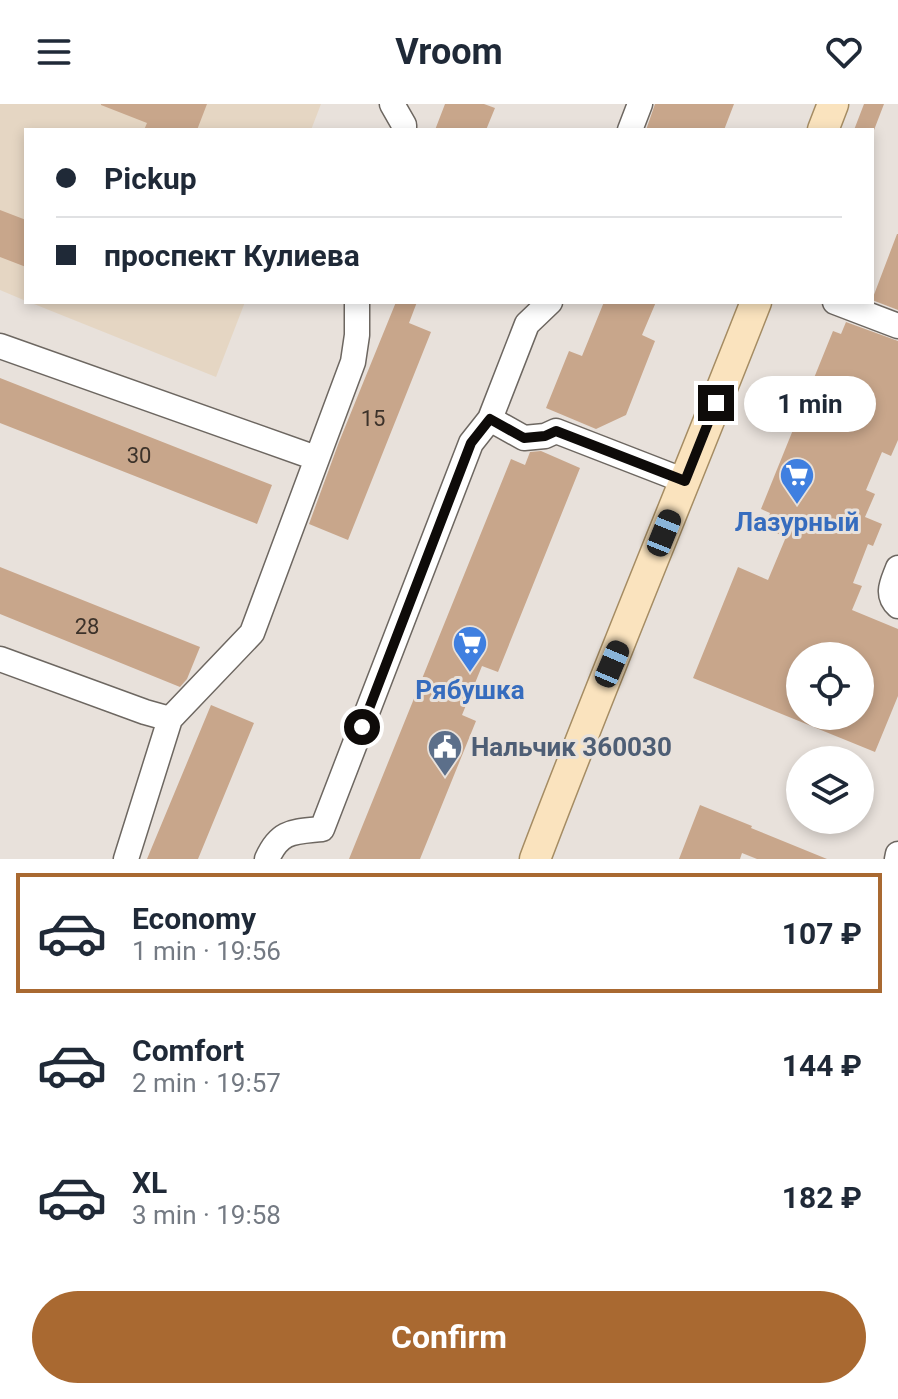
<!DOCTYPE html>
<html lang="en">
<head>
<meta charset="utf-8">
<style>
  body { margin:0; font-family:Roboto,sans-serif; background:#f6f6f7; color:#1f2937; height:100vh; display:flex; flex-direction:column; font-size:30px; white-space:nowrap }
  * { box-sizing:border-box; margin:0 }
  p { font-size:26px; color:#747a83 }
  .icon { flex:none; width:44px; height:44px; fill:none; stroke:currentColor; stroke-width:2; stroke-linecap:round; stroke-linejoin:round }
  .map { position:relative; height:755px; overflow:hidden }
  .side { display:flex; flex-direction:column; background:#fff; flex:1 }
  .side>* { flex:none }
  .guide { position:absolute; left:24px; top:24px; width:850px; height:176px; border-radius:0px; box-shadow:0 4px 12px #0003; display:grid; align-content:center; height:176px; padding:0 32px; background:#fff }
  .tools { position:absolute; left:786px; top:538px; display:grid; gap:16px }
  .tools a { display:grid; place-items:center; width:88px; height:88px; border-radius:50%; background:#fff; box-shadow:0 4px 12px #0003; font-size:40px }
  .end { position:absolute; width:36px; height:36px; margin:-18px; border:10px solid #0e0b09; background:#fff; box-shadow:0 0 0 4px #fff }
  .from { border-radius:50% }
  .bubble { position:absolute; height:56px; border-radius:28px; background:#fff; box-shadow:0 4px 12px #0003; font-size:26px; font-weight:700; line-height:56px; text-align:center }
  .car { position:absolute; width:24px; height:48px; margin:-24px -12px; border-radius:10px; box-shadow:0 0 6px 2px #0007; background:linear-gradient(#222 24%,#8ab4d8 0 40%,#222 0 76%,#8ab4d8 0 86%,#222 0) }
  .guide b { display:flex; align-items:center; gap:28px; height:76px; font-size:30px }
  .guide b+b { border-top:2px solid #e0e1e3 }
  .guide i { width:20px; height:20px; background:#1f2937 }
  ul { padding:14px 0 0; list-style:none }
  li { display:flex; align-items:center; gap:24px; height:120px; margin:0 16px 12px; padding:0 16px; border:4px solid transparent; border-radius:0px }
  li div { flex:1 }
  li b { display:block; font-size:30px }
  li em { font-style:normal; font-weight:700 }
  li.active { border-color:#a96931 }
  li>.icon { width:72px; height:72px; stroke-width:1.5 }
  .action { display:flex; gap:16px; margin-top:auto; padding:16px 32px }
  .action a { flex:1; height:92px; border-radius:48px; background:#a96931; color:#fff; font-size:32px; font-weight:700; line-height:92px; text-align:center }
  header { display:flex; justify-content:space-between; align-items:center; height:104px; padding:0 32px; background:#fff; font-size:36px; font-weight:700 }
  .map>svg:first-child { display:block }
  .education { fill:#e5d6c3 }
  .building { fill:#c8a68b; fill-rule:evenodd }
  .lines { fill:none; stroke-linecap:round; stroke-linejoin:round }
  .minor-casing { stroke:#6d6761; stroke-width:27 }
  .major-casing { stroke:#a58c63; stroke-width:33 }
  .minor { stroke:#fff; stroke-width:24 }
  .major { stroke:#fae3be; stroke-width:30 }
  .route { stroke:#0e0b09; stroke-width:10 }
  .labels { text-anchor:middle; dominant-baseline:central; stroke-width:6; stroke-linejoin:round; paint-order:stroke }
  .number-label { font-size:22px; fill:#3c322a }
  .shop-label { font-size:26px; font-weight:bold; fill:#366cbe; stroke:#e8e1db }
  .service-label { font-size:26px; font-weight:bold; fill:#4e5e75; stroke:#e8e1db; text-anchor:start }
</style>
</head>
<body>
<header><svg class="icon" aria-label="menu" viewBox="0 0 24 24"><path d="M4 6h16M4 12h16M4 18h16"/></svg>Vroom<svg class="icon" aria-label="heart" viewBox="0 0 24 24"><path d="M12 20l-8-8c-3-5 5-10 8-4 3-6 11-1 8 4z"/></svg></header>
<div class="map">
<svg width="898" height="755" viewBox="0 0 898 755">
  <rect width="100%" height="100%" fill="#e8e1db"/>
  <path class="education" d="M 0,0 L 321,0 L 311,26 L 26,26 L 26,197 L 0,186 Z
    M 29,198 L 245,198 L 216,273 Z"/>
  <path class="building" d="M 101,0 L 207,0 L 197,26 L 144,26 L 147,19 L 101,1 Z
    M 445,0 L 484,0 L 495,4 L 486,26 L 435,26 Z
    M 655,0 L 734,0 L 724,26 L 646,26 Z
    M 864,0 L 884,0 L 874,26 L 854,26 Z
    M 0,106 L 26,116 L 26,163 L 0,153 Z
    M 897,130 L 898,130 L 898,206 L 872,196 Z
    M 396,198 L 417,198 L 409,219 L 431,228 L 348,436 L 309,420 L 339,338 Z
    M 604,198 L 656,198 L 642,231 L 655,237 L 626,311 L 596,325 L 546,304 L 569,247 L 582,252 Z
    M 846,218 L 898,237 L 898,336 L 891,352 L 882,348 L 866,386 L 875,390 L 865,413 L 882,420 L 873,442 L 868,440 L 853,479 L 862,482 L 852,506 L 898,525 L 898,592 L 875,648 L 693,574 L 738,463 L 768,476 L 786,433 L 765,424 L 770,409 L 761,405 L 833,227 L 841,230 ZM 800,552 L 860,552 L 860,612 L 800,612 Z
    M 0,274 L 272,381 L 257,420 L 0,319 Z
    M 541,347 L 580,364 L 498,568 L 482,562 L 462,611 L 476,617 L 420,755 L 349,755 L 511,355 L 525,361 L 530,348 Z
    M 0,463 L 200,543 L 187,575 L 180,583 L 0,510 Z
    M 211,601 L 254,619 L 198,755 L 147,755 Z
    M 700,701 L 752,722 L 751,724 L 827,755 L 757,755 L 742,749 L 740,755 L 679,755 Z"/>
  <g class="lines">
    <g class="minor-casing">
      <path id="minor" d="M 392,0 L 404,21 L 404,26
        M 630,26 L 640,0
        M 550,198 L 527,220 L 490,315 L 524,334 L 545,332 L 556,327 L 685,377
        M 835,198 L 898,222
        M 0,242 L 316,354
        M 898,464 C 893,478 885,490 898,502
        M 0,555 L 145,608 L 170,615 L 126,755
        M 170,615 L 252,529 L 353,258 L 357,231 L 357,198
        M 267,755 C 280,726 293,728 322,725 L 471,339 L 490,315
        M 897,755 L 898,750"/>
    </g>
    <g class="major-casing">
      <path id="major" d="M 823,26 L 833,0
        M 535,755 C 606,568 683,384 756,198"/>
    </g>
    <use href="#minor" class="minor"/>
    <use href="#major" class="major"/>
  </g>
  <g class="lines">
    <path class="route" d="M 362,623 L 471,339 L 490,315 L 524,334 L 545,332 L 556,327 L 685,377 L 716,299"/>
  </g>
  <defs>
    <g id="supermarket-pin" transform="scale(1.8)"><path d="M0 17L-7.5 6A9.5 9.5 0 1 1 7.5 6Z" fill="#3f7fe0" stroke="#e8e1db"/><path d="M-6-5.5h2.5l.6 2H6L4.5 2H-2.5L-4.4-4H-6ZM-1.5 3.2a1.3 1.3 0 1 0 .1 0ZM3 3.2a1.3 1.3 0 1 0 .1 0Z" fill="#fff"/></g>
    <g id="civic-pin" transform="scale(1.8)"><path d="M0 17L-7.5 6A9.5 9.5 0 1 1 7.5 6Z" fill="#5c6f8a" stroke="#e8e1db"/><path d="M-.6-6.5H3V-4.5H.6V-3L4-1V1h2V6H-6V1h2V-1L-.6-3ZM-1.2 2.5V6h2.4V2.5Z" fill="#fff"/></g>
  </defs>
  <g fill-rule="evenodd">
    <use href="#supermarket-pin" x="797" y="371"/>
    <use href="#supermarket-pin" x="470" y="539"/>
    <use href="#civic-pin" x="445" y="643"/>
  </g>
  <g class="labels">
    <g class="number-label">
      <text x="373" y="314">15</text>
      <text x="139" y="351">30</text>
      <text x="87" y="522">28</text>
    </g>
    <g class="shop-label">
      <text x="797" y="418">Лазурный</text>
      <text x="470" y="586">Рябушка</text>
    </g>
    <g class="service-label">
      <text x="471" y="643">Нальчик 360030</text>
    </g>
  </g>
</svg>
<div class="tools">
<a><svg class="icon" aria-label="locate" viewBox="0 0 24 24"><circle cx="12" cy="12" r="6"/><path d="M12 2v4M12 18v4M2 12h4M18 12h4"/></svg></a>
<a><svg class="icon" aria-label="layers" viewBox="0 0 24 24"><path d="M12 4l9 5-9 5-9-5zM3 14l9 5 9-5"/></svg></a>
</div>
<i class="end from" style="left:362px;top:623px"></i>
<i class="end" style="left:716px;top:299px"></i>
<div class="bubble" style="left:744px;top:272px;width:132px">1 min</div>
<i class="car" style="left:664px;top:429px;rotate:22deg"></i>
<i class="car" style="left:612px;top:560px;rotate:23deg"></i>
<div class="guide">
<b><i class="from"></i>Pickup</b>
<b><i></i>проспект Кулиева</b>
</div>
</div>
<section class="side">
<ul>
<li class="active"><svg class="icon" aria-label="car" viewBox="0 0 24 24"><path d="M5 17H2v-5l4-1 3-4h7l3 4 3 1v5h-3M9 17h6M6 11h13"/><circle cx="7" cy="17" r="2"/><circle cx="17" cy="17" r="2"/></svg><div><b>Economy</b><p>1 min · 19:56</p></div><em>107 ₽</em></li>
<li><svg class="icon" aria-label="car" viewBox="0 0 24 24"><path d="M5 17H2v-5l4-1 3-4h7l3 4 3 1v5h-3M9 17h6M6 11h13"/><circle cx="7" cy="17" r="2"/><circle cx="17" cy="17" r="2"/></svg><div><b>Comfort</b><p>2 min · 19:57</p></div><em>144 ₽</em></li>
<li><svg class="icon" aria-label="car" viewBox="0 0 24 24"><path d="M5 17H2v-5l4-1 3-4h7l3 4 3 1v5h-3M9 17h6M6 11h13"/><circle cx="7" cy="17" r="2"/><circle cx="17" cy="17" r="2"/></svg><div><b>XL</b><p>3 min · 19:58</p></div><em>182 ₽</em></li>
</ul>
<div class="action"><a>Confirm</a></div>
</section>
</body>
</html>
